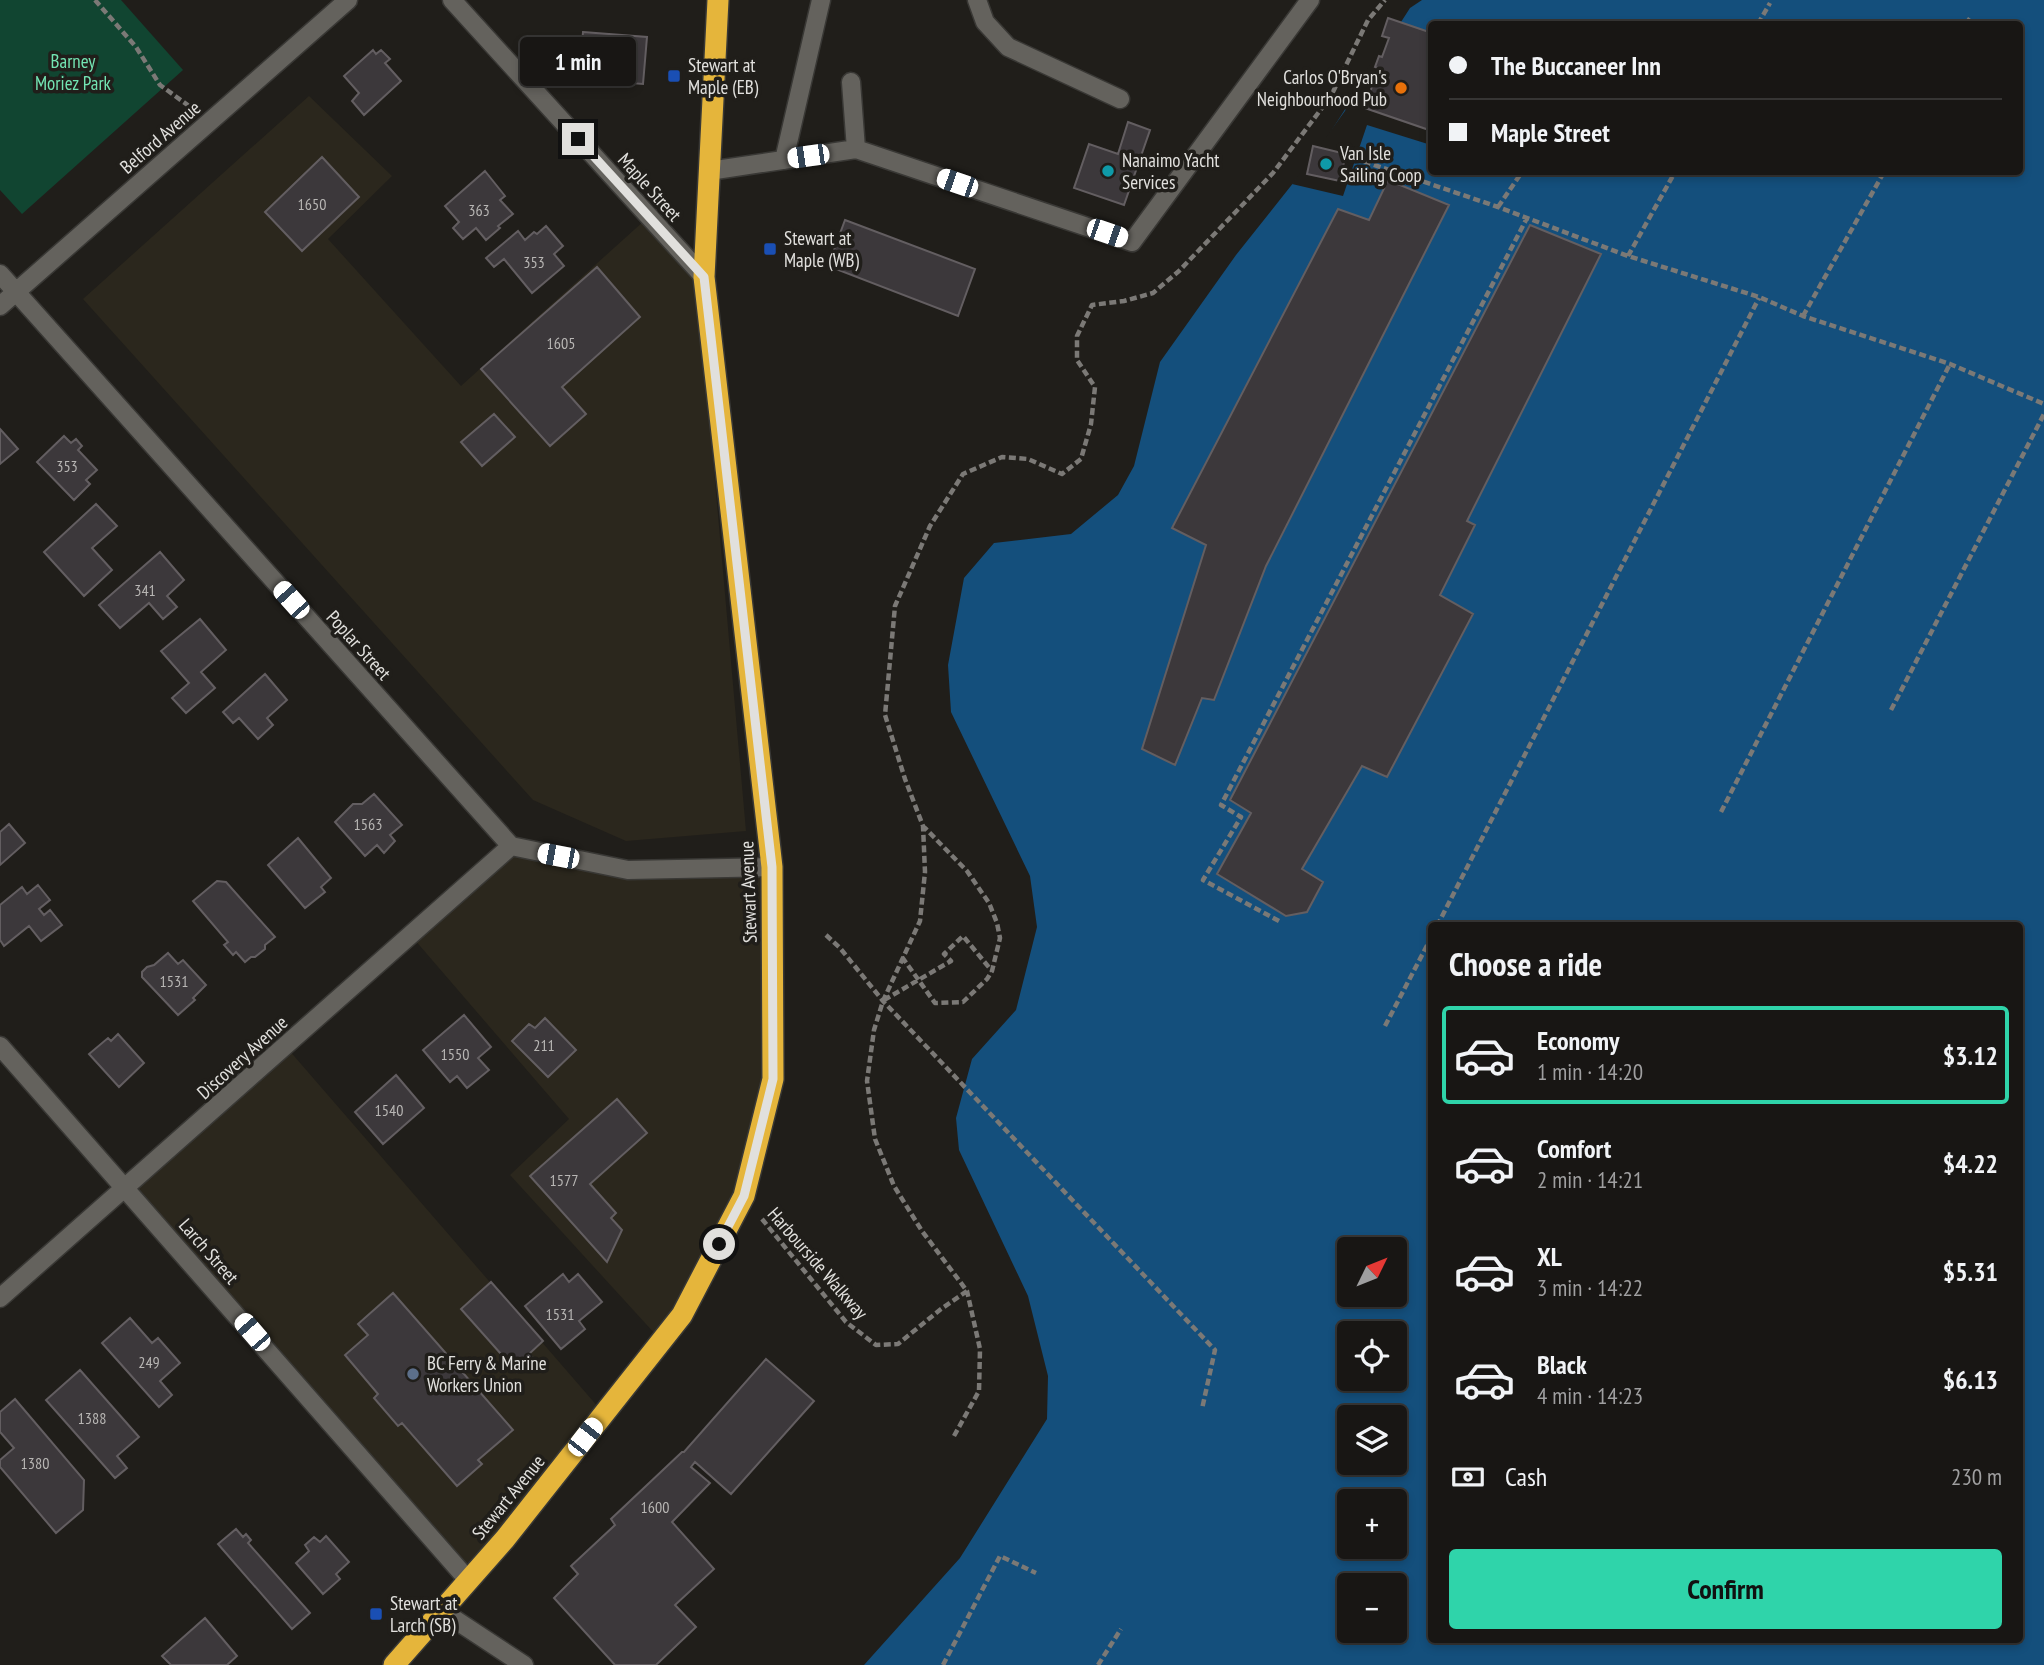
<!DOCTYPE html>
<html lang="en">
<head>
<meta charset="utf-8">
<style>
  body { margin:0; font-family:"PT Sans Narrow",sans-serif; background:#252322; color:#f1f3f6; height:100vh; display:flex; flex-direction:column; font-size:26px; white-space:nowrap }
  * { box-sizing:border-box; margin:0 }
  p { font-size:23px; color:#9f9fa0 }
  .icon { flex:none; width:38px; height:38px; fill:none; stroke:currentColor; stroke-width:2; stroke-linecap:round; stroke-linejoin:round }
  .map { position:relative; flex:1; overflow:hidden }
  .details { position:absolute; left:1428px; top:922px; width:595px; height:721px; display:flex; flex-direction:column; background:#181614; border-radius:7px; box-shadow:0 4px 10px #0003,0 0 0 2px #363534 }
  .details>* { flex:none }
  .banner { position:absolute; left:1428px; top:21px; width:595px; height:154px; border-radius:7px; box-shadow:0 4px 10px #0003,0 0 0 2px #363534; display:grid; align-content:center; height:154px; padding:0 21px; background:#181614 }
  .needle { width:46px; rotate:47deg }
  .buttons { position:absolute; left:1337px; top:1237px; display:grid; gap:14px }
  .buttons a { display:grid; place-items:center; width:70px; height:70px; border-radius:7px; background:#181614; box-shadow:0 4px 10px #0003,0 0 0 2px #363534; font-size:35px }
  .end { position:absolute; width:32px; height:32px; margin:-16px; border:9px solid #e1e0dd; background:#111; box-shadow:0 0 0 4px #111 }
  .from { border-radius:50% }
  .bubble { position:absolute; height:49px; border-radius:7px; background:#181614; box-shadow:0 4px 10px #0003,0 0 0 2px #363534; font-size:23px; font-weight:600; line-height:49px; text-align:center }
  .car { position:absolute; width:21px; height:42px; margin:-21px -10px; border-radius:9px; box-shadow:0 0 5px 2px #0007; background:linear-gradient(#fff 24%,#345 0 40%,#fff 0 76%,#345 0 86%,#fff 0) }
  .banner b { display:flex; align-items:center; gap:24px; height:66px; font-size:26px }
  .banner b+b { border-top:2px solid #363534 }
  .banner i { width:18px; height:18px; background:#f1f3f6 }
  ul { padding:0; list-style:none }
  li { display:flex; align-items:center; gap:21px; height:98px; margin:0 14px 10px; padding:0 7px; border:4px solid transparent; border-radius:7px }
  li div { flex:1 }
  li b { display:block; font-size:26px }
  li em { font-style:normal; font-weight:600 }
  li.selected { border-color:#2fd4aa }
  li>.icon { width:63px; height:63px; stroke-width:1.5 }
  h2 { padding:0 21px; font-size:32px; line-height:84px }
  .pay { display:flex; align-items:center; gap:18px; height:77px; padding:0 21px; font-size:26px }
  .pay p { margin-inline-start:auto }
  .action { display:flex; gap:14px; margin-top:auto; padding:14px 21px }
  .action a { flex:1; height:80px; border-radius:7px; background:#2fd4aa; color:#111; font-size:28px; font-weight:600; line-height:80px; text-align:center }
  .map>svg:first-child { display:block }
  .built { fill:#2b271d }
  .green { fill:#114531 }
  .water { fill:#144f7c; fill-rule:evenodd }
  .pier { fill:#201e1a }
  .building { fill:#3c383b; stroke:#635e61; stroke-width:2 }
  .lines { fill:none; stroke-linecap:round; stroke-linejoin:round }
  .minor-casing { stroke:#393835; stroke-width:21 }
  .highway-casing { stroke:#393835; stroke-width:24 }
  .path { stroke:#7b7976; stroke-width:4.5; stroke-dasharray:7 3.5; stroke-linecap:butt }
  .minor { stroke:#64625d; stroke-width:18 }
  .highway { stroke:#e5b53b; stroke-width:21 }
  .route { stroke:#e1e0dd; stroke-width:9 }
  .transit-dot { fill:#1a4fb4; stroke:#201e1a; stroke-width:2.5 }
  .food-dot { fill:#e8710a; stroke:#201e1a; stroke-width:2.5 }
  .culture-dot { fill:#0f9aa8; stroke:#201e1a; stroke-width:2.5 }
  .service-dot { fill:#5c6f8a; stroke:#201e1a; stroke-width:2.5 }
  .labels { text-anchor:middle; dominant-baseline:central; stroke-width:7; stroke-linejoin:round; paint-order:stroke }
  .number-label { font-size:16px; fill:#b8b6b4 }
  .park-label { font-size:19px; fill:#73e4b3; stroke:#201e1a }
  .poi-label { font-size:19px; fill:#e1e0dd; stroke:#201e1a; text-anchor:start }
  .street-label { font-size:19px; fill:#e1e0dd; stroke:#201e1a }
</style>
</head>
<body>
<div class="map">
<svg width="2044" height="1665" viewBox="0 0 2044 1665">
  <rect width="100%" height="100%" fill="#201e1a"/>
  <path class="built" d="M 309,96 L 392,176 L 328,239 L 461,386 L 645,220 L 697,278 L 746,831 L 626,841 L 533,800 L 83,299 Z
    M 514,852 L 626,879 L 767,877 L 763,1084 L 737,1192 L 677,1302 L 656,1335 L 510,1175 L 569,1119 L 414,939 Z
    M 288,1049 L 599,1408 L 469,1572 L 133,1188 Z"/>
  <path class="green" d="M 0,0 L 121,0 L 183,70 L 22,214 L 0,190 Z"/>
  <path class="water" d="M 1422,0 L 2044,0 L 2044,1665 L 864,1665 L 960,1558 L 1047,1419 L 1048,1376 L 1028,1296 L 959,1150 L 956,1118 L 972,1059 L 1016,1010 L 1037,927 L 1030,876 L 951,712 L 948,665 L 964,578 L 994,543 L 1071,534 L 1118,495 L 1134,466 L 1160,362 L 1236,255 L 1317,153 L 1410,8 ZM 1432,24 L 2020,24 L 2020,172 L 1432,172 ZM 1432,926 L 2020,926 L 2020,1640 L 1432,1640 ZM 1349,1250 L 1395,1250 L 1395,1295 L 1349,1295 ZM 1349,1334 L 1395,1334 L 1395,1379 L 1349,1379 ZM 1349,1418 L 1395,1418 L 1395,1463 L 1349,1463 ZM 1349,1502 L 1395,1502 L 1395,1547 L 1349,1547 ZM 1349,1586 L 1395,1586 L 1395,1631 L 1349,1631 Z"/>
  <path class="pier" d="M 1397,22 L 1431,33 L 1431,145 L 1367,125 L 1343,196 L 1292,184 L 1345,111 L 1359,82 Z"/>
  <path class="building" d="M 1388,18 L 1432,33 L 1432,131 L 1365,108 L 1378,68 L 1375,67 L 1379,56 L 1382,57 L 1389,38 L 1382,36 Z
    M 583,32 L 647,37 L 643,84 L 579,79 Z
    M 373,50 L 376,54 L 381,50 L 390,59 L 385,63 L 401,81 L 364,115 L 352,101 L 359,93 L 344,76 Z
    M 1128,122 L 1150,130 L 1124,205 L 1074,188 L 1089,144 L 1118,154 Z
    M 1313,146 L 1346,154 L 1340,181 L 1307,174 Z
    M 322,157 L 359,197 L 302,251 L 265,212 Z
    M 485,171 L 505,196 L 500,200 L 513,214 L 498,226 L 500,228 L 486,240 L 476,228 L 463,239 L 453,228 L 459,222 L 445,206 Z
    M 1388,180 L 1449,205 L 1266,566 L 1214,700 L 1202,698 L 1175,765 L 1142,749 L 1206,545 L 1172,528 L 1338,209 L 1369,220 Z
    M 845,220 L 975,269 L 958,316 L 828,266 Z
    M 1530,225 L 1601,254 L 1467,521 L 1475,525 L 1440,595 L 1473,614 L 1387,777 L 1362,766 L 1302,869 L 1323,882 L 1307,912 L 1286,916 L 1217,874 L 1251,813 L 1230,800 Z
    M 546,226 L 563,246 L 554,254 L 564,266 L 532,293 L 504,259 L 494,267 L 486,258 L 518,231 L 525,240 L 534,232 L 537,234 Z
    M 597,267 L 640,317 L 562,387 L 586,414 L 550,446 L 481,369 Z
    M 494,414 L 515,437 L 482,466 L 461,442 Z
    M 0,429 L 18,449 L 0,464 Z
    M 64,436 L 71,443 L 76,439 L 82,446 L 78,450 L 97,470 L 86,480 L 90,484 L 74,500 L 37,462 Z
    M 96,504 L 117,526 L 92,548 L 112,570 L 84,596 L 44,552 Z
    M 160,552 L 184,580 L 167,596 L 177,607 L 163,619 L 149,603 L 120,628 L 99,605 Z
    M 200,619 L 226,650 L 201,672 L 215,688 L 186,713 L 172,698 L 189,683 L 161,651 Z
    M 265,674 L 287,700 L 267,718 L 273,725 L 258,739 L 239,718 L 233,723 L 223,712 Z
    M 374,794 L 402,825 L 390,835 L 395,841 L 384,853 L 377,845 L 365,856 L 335,822 L 353,804 L 362,804 Z
    M 9,824 L 25,843 L 0,865 L 0,832 Z
    M 298,838 L 331,878 L 321,887 L 325,892 L 305,908 L 268,865 Z
    M 217,881 L 226,882 L 275,937 L 265,945 L 265,949 L 255,957 L 251,957 L 245,962 L 236,952 L 233,955 L 224,945 L 228,942 L 193,901 Z
    M 38,885 L 50,900 L 39,909 L 44,915 L 50,910 L 62,925 L 41,941 L 29,926 L 4,946 L 0,940 L 0,905 L 22,887 L 27,894 Z
    M 168,953 L 178,964 L 183,960 L 206,985 L 193,998 L 195,1000 L 178,1015 L 142,977 L 142,972 L 147,967 L 154,965 Z
    M 464,1015 L 491,1047 L 478,1058 L 489,1070 L 467,1088 L 457,1076 L 450,1082 L 423,1050 Z
    M 545,1018 L 576,1050 L 548,1077 L 512,1041 L 529,1024 L 535,1028 Z
    M 118,1034 L 144,1063 L 119,1087 L 89,1054 L 108,1038 L 111,1041 Z
    M 396,1075 L 424,1108 L 383,1144 L 355,1112 Z
    M 617,1099 L 647,1133 L 590,1184 L 616,1213 L 611,1218 L 622,1230 L 607,1262 L 530,1176 Z
    M 563,1274 L 569,1282 L 578,1274 L 602,1302 L 579,1321 L 585,1329 L 561,1349 L 525,1306 Z
    M 491,1282 L 543,1341 L 529,1354 L 533,1358 L 517,1372 L 461,1309 Z
    M 393,1293 L 513,1430 L 478,1460 L 482,1464 L 457,1486 L 402,1423 L 398,1426 L 374,1398 L 378,1394 L 345,1355 L 368,1335 L 358,1324 Z
    M 130,1318 L 152,1343 L 158,1338 L 180,1363 L 160,1381 L 172,1395 L 159,1407 L 102,1343 Z
    M 766,1359 L 814,1401 L 731,1494 L 695,1462 L 691,1467 L 710,1483 L 672,1522 L 714,1569 L 675,1605 L 696,1627 L 656,1665 L 615,1665 L 554,1598 L 578,1574 L 571,1566 L 615,1525 L 611,1519 L 682,1452 L 684,1452 Z
    M 80,1370 L 139,1437 L 117,1456 L 127,1468 L 115,1478 L 46,1400 Z
    M 15,1399 L 84,1480 L 83,1510 L 56,1533 L 0,1467 L 0,1460 L 14,1448 L 0,1432 L 0,1412 Z
    M 236,1529 L 243,1537 L 246,1534 L 251,1540 L 248,1543 L 310,1613 L 292,1629 L 218,1544 Z
    M 326,1536 L 349,1562 L 336,1574 L 340,1579 L 323,1594 L 296,1563 L 309,1551 L 305,1545 L 314,1537 L 320,1542 Z
    M 205,1618 L 237,1656 L 227,1665 L 171,1665 L 162,1656 Z"/>
  <g class="lines">
    <g class="minor-casing">
      <path id="minor" d="M 452,0 L 704,277
        M 977,0 L 985,22 L 1008,47 L 1120,99
        M 851,82 L 856,149
        M 784,160 L 821,0
        M 709,171 L 856,149 L 1132,242 L 1310,0
        M 0,274 L 511,846 L 628,870 L 772,867
        M 0,306 L 348,0
        M 0,1046 L 468,1580
        M 0,1298 L 511,846
        M 442,1611 L 524,1665"/>
    </g>
    <g class="highway-casing">
      <path id="highway" d="M 394,1665 L 505,1539 L 682,1315 L 744,1196 L 773,1079 L 772,867 L 704,277 L 718,0"/>
    </g>
    <path class="path" d="M 95,0 L 136,47 L 160,85 L 189,106
      M 1620,24 L 1621,24
      M 1758,24 L 1770,3
      M 1966,24 L 1970,18
      M 1354,158 L 1498,207 L 1628,256 L 1759,297 L 1803,316 L 1950,364 L 2044,404
      M 1498,207 L 1522,172
      M 1628,256 L 1675,172
      M 1803,316 L 1884,172
      M 1891,710 L 2044,414
      M 1721,812 L 1950,364
      M 1279,921 L 1203,880 L 1241,817 L 1221,805 L 1527,218
      M 1437,926 L 1759,298
      M 826,935 L 840,948 L 883,1001 L 1215,1350 L 1202,1409
      M 902,957 L 935,1003 L 963,1002 L 987,979 L 992,971 L 1000,938 L 997,923 L 989,903 L 967,871 L 924,827
      M 884,1000 L 951,961 L 944,954 L 963,936 L 992,971
      M 1385,1026 L 1432,936
      M 762,1219 L 846,1322 L 876,1345 L 898,1344 L 941,1309 L 967,1291 L 922,1231 L 894,1186 L 875,1139 L 867,1081 L 874,1030 L 883,1001 L 920,921 L 925,872 L 923,826 L 905,779 L 885,715 L 895,606 L 930,526 L 963,474 L 1002,457 L 1028,459 L 1062,474 L 1081,459 L 1091,424 L 1095,387 L 1077,360 L 1077,336 L 1092,305 L 1124,301 L 1153,293 L 1179,271 L 1273,173 L 1331,96 L 1368,20 L 1385,0
      M 954,1436 L 979,1391 L 980,1349 L 967,1291
      M 943,1665 L 1000,1556 L 1036,1573
      M 1098,1665 L 1121,1629"/>
    <use href="#minor" class="minor"/>
    <use href="#highway" class="highway"/>
  </g>
  <g class="lines">
    <path class="route" d="M 578,139 L 704,277 L 772,867 L 773,1079 L 744,1196 L 719,1244"/>
  </g>
  <g class="transit-dot">
    <rect x="667" y="69" width="14" height="14" rx="3.5"/>
    <rect x="763" y="242" width="14" height="14" rx="3.5"/>
    <rect x="369" y="1607" width="14" height="14" rx="3.5"/>
  </g>
  <circle class="food-dot" cx="1401" cy="88" r="7"/>
  <g class="culture-dot">
    <circle cx="1326" cy="164" r="7"/>
    <circle cx="1108" cy="171" r="7"/>
  </g>
  <circle class="service-dot" cx="413" cy="1374" r="7"/>
  <g class="labels">
    <g class="number-label">
      <text x="312" y="204">1650</text>
      <text x="479" y="210">363</text>
      <text x="534" y="262">353</text>
      <text x="561" y="343">1605</text>
      <text x="67" y="466">353</text>
      <text x="145" y="590">341</text>
      <text x="368" y="824">1563</text>
      <text x="174" y="981">1531</text>
      <text x="544" y="1045">211</text>
      <text x="455" y="1054">1550</text>
      <text x="389" y="1110">1540</text>
      <text x="564" y="1180">1577</text>
      <text x="560" y="1314">1531</text>
      <text x="149" y="1362">249</text>
      <text x="92" y="1418">1388</text>
      <text x="35" y="1463">1380</text>
      <text x="655" y="1507">1600</text>
    </g>
    <g class="park-label">
      <text x="73" y="61">Barney<tspan x="73" dy="22">Moriez Park</tspan></text>
    </g>
    <g class="poi-label">
      <text x="688" y="65">Stewart at<tspan x="688" dy="22">Maple (EB)</tspan></text>
      <text x="1387" y="77" text-anchor="end">Carlos O'Bryan's<tspan x="1387" dy="22">Neighbourhood Pub</tspan></text>
      <text x="1340" y="153">Van Isle<tspan x="1340" dy="22">Sailing Coop</tspan></text>
      <text x="1122" y="160">Nanaimo Yacht<tspan x="1122" dy="22">Services</tspan></text>
      <text x="784" y="238">Stewart at<tspan x="784" dy="22">Maple (WB)</tspan></text>
      <text x="427" y="1363">BC Ferry &amp; Marine<tspan x="427" dy="22">Workers Union</tspan></text>
      <text x="390" y="1603">Stewart at<tspan x="390" dy="22">Larch (SB)</tspan></text>
    </g>
    <g class="street-label">
      <text transform="translate(160 137) rotate(-41)">Belford Avenue</text>
      <text transform="translate(650 187) rotate(48)">Maple Street</text>
      <text transform="translate(359 645) rotate(48)">Poplar Street</text>
      <text transform="translate(748 892) rotate(-92)">Stewart Avenue</text>
      <text transform="translate(242 1057) rotate(-42)">Discovery Avenue</text>
      <text transform="translate(209 1251) rotate(49)">Larch Street</text>
      <text transform="translate(818 1263) rotate(49)">Harbourside Walkway</text>
      <text transform="translate(508 1497) rotate(-51)">Stewart Avenue</text>
    </g>
  </g>
</svg>
<div class="buttons">
<a><svg class="needle" viewBox="-14 -14 28 28"><path d="M0-13l5 13h-10z" fill="#e53935"/><path d="M0 13l5-13h-10z" fill="#9f9fa0"/></svg></a>
<a><svg class="icon" aria-label="locate" viewBox="0 0 24 24"><circle cx="12" cy="12" r="6"/><path d="M12 2v4M12 18v4M2 12h4M18 12h4"/></svg></a>
<a><svg class="icon" aria-label="layers" viewBox="0 0 24 24"><path d="M12 4l9 5-9 5-9-5zM3 14l9 5 9-5"/></svg></a>
<a>+</a>
<a>−</a>
</div>
<i class="end from" style="left:719px;top:1244px"></i>
<i class="end" style="left:578px;top:139px"></i>
<div class="bubble" style="left:520px;top:37px;width:116px">1 min</div>
<i class="car" style="left:808px;top:156px;rotate:262deg"></i>
<i class="car" style="left:957px;top:183px;rotate:289deg"></i>
<i class="car" style="left:1107px;top:233px;rotate:109deg"></i>
<i class="car" style="left:291px;top:600px;rotate:318deg"></i>
<i class="car" style="left:558px;top:856px;rotate:281deg"></i>
<i class="car" style="left:252px;top:1332px;rotate:319deg"></i>
<i class="car" style="left:585px;top:1437px;rotate:38deg"></i>
<div class="banner">
<b><i class="from"></i>The Buccaneer Inn</b>
<b><i></i>Maple Street</b>
</div>
<section class="details">
<h2>Choose a ride</h2>
<ul>
<li class="selected"><svg class="icon" aria-label="car" viewBox="0 0 24 24"><path d="M5 17H2v-5l4-1 3-4h7l3 4 3 1v5h-3M9 17h6M6 11h13"/><circle cx="7" cy="17" r="2"/><circle cx="17" cy="17" r="2"/></svg><div><b>Economy</b><p>1 min · 14:20</p></div><em>$3.12</em></li>
<li><svg class="icon" aria-label="car" viewBox="0 0 24 24"><path d="M5 17H2v-5l4-1 3-4h7l3 4 3 1v5h-3M9 17h6M6 11h13"/><circle cx="7" cy="17" r="2"/><circle cx="17" cy="17" r="2"/></svg><div><b>Comfort</b><p>2 min · 14:21</p></div><em>$4.22</em></li>
<li><svg class="icon" aria-label="car" viewBox="0 0 24 24"><path d="M5 17H2v-5l4-1 3-4h7l3 4 3 1v5h-3M9 17h6M6 11h13"/><circle cx="7" cy="17" r="2"/><circle cx="17" cy="17" r="2"/></svg><div><b>XL</b><p>3 min · 14:22</p></div><em>$5.31</em></li>
<li><svg class="icon" aria-label="car" viewBox="0 0 24 24"><path d="M5 17H2v-5l4-1 3-4h7l3 4 3 1v5h-3M9 17h6M6 11h13"/><circle cx="7" cy="17" r="2"/><circle cx="17" cy="17" r="2"/></svg><div><b>Black</b><p>4 min · 14:23</p></div><em>$6.13</em></li>
</ul>
<div class="pay"><svg class="icon" aria-label="cash" viewBox="0 0 24 24"><path d="M3 7h18v10H3z"/><circle cx="12" cy="12" r="2"/></svg>Cash<p>230 m</p></div>
<div class="action"><a>Confirm</a></div>
</section>
</div>
</body>
</html>
